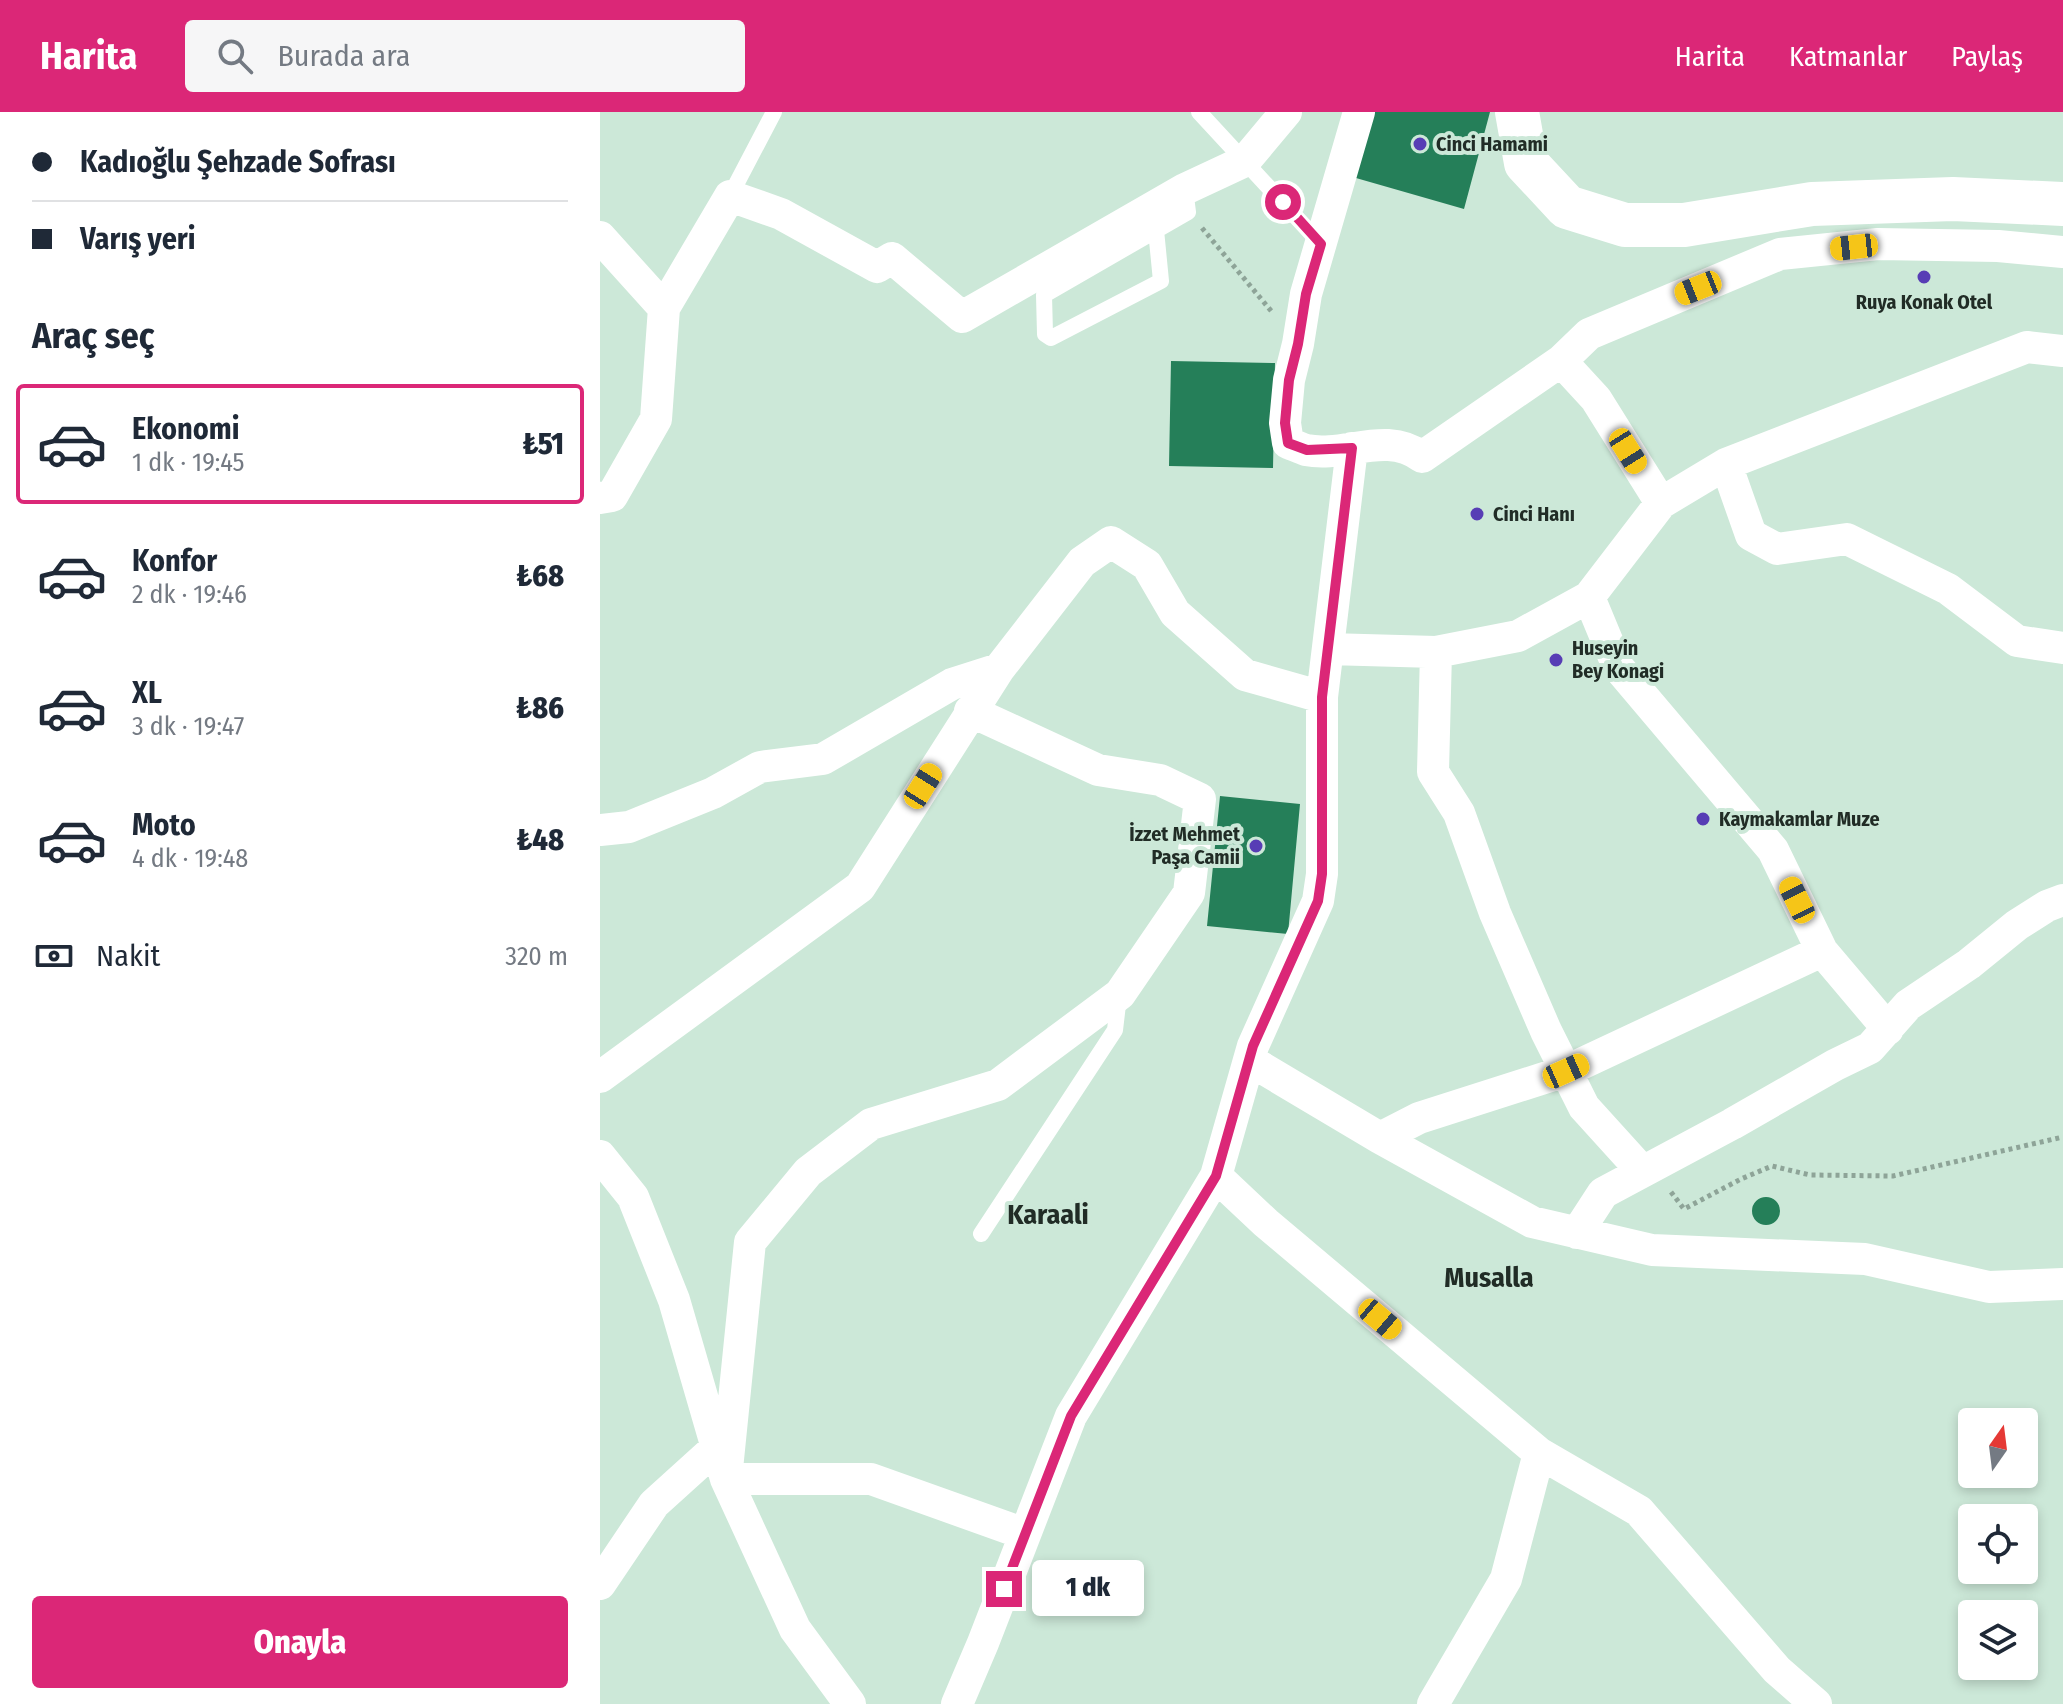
<!DOCTYPE html>
<html lang="tr">
<head>
<meta charset="utf-8">
<style>
  body { margin:0; font-family:"Fira Sans Condensed",sans-serif; background:#f6f6f7; color:#1f2937; height:100vh; display:flex; flex-direction:column; font-size:30px; white-space:nowrap }
  * { box-sizing:border-box; margin:0 }
  p { font-size:26px; color:#747a83 }
  .icon { flex:none; width:44px; height:44px; fill:none; stroke:currentColor; stroke-width:2; stroke-linecap:round; stroke-linejoin:round }
  .map { position:relative; flex:1; overflow:hidden }
  .details { display:flex; flex-direction:column; background:#fff; width:600px }
  .details>* { flex:none }
  .banner { display:grid; align-content:center; height:176px; padding:0 32px; background:#fff }
  .needle { width:52px; rotate:14deg }
  .fabs { position:absolute; left:1358px; top:1296px; display:grid; gap:16px }
  .fabs a { display:grid; place-items:center; width:80px; height:80px; border-radius:8px; background:#fff; box-shadow:0 4px 12px #0003; font-size:40px }
  .end { position:absolute; width:36px; height:36px; margin:-18px; border:10px solid #db2777; background:#fff; box-shadow:0 0 0 4px #fff }
  .from { border-radius:50% }
  .bubble { position:absolute; height:56px; border-radius:8px; background:#fff; box-shadow:0 4px 12px #0003; font-size:26px; font-weight:800; line-height:56px; text-align:center }
  .car { position:absolute; width:24px; height:48px; margin:-24px -12px; border-radius:10px; box-shadow:0 0 6px 2px #0007; background:linear-gradient(#f5c518 24%,#345 0 40%,#f5c518 0 76%,#345 0 86%,#f5c518 0) }
  .banner b { display:flex; align-items:center; gap:28px; height:76px; font-size:30px }
  .banner b+b { border-top:2px solid #e0e1e3 }
  .banner i { width:20px; height:20px; background:#1f2937 }
  ul { padding:0; list-style:none }
  li { display:flex; align-items:center; gap:24px; height:120px; margin:0 16px 12px; padding:0 16px; border:4px solid transparent; border-radius:8px }
  li div { flex:1 }
  li b { display:block; font-size:30px }
  li em { font-style:normal; font-weight:800 }
  li.on { border-color:#db2777 }
  li>.icon { width:72px; height:72px; stroke-width:1.5 }
  h2 { padding:0 32px; font-size:36px; line-height:96px }
  .pay { display:flex; align-items:center; gap:20px; height:88px; padding:0 32px; font-size:30px }
  .pay p { margin-inline-start:auto }
  .primary-button { display:flex; gap:16px; margin-top:auto; padding:16px 32px }
  .primary-button a { flex:1; height:92px; border-radius:8px; background:#db2777; color:#fff; font-size:32px; font-weight:800; line-height:92px; text-align:center }
  header { display:flex; align-items:center; gap:48px; box-sizing:border-box; height:112px; padding:0 40px; background:#db2777; color:#fff }
  header strong { font-size:38px }
  nav { display:flex; gap:44px; margin-inline-start:auto; font-size:28px }
  .search { width:560px; height:72px; background:#f6f6f7; display:flex; align-items:center; gap:20px; box-sizing:border-box; padding:0 28px; border-radius:8px; color:#747a83; font-size:30px }
  main { display:flex; flex:1; min-height:0 }
  .map>svg:first-child { display:block }
  .building { fill:#257f59 }
  .lines { fill:none; stroke-linecap:round; stroke-linejoin:round }
  .path { stroke:#8ea498; stroke-width:5; stroke-dasharray:4 4; stroke-linecap:butt }
  .service { stroke:#fff; stroke-width:16 }
  .minor { stroke:#fff; stroke-width:32 }
  .secondary { stroke:#fff; stroke-width:44 }
  .route { stroke:#db2777; stroke-width:10 }
  .poi-dot { fill:#573db5; stroke:#cce8d8; stroke-width:3 }
  .labels { text-anchor:middle; dominant-baseline:central; stroke-width:8; stroke-linejoin:round; paint-order:stroke }
  .poi-label { font-size:20px; font-weight:bold; fill:#212c26; stroke:#cce8d8; text-anchor:start }
  .district-label { font-size:28px; font-weight:bold; fill:#212c26; stroke:#cce8d8 }
</style>
</head>
<body>
<header>
<strong>Harita</strong>
<div class="search"><svg class="icon" aria-label="search" viewBox="0 0 24 24"><circle cx="10" cy="10" r="6"/><path d="M15 15l6 6"/></svg>Burada ara</div>
<nav><a>Harita</a><a>Katmanlar</a><a>Paylaş</a></nav>
</header>
<main>
<section class="details">
<div class="banner">
<b><i class="from"></i>Kadıoğlu Şehzade Sofrası</b>
<b><i></i>Varış yeri</b>
</div>
<h2>Araç seç</h2>
<ul>
<li class="on"><svg class="icon" aria-label="car" viewBox="0 0 24 24"><path d="M5 17H2v-5l4-1 3-4h7l3 4 3 1v5h-3M9 17h6M6 11h13"/><circle cx="7" cy="17" r="2"/><circle cx="17" cy="17" r="2"/></svg><div><b>Ekonomi</b><p>1 dk · 19:45</p></div><em>₺51</em></li>
<li><svg class="icon" aria-label="car" viewBox="0 0 24 24"><path d="M5 17H2v-5l4-1 3-4h7l3 4 3 1v5h-3M9 17h6M6 11h13"/><circle cx="7" cy="17" r="2"/><circle cx="17" cy="17" r="2"/></svg><div><b>Konfor</b><p>2 dk · 19:46</p></div><em>₺68</em></li>
<li><svg class="icon" aria-label="car" viewBox="0 0 24 24"><path d="M5 17H2v-5l4-1 3-4h7l3 4 3 1v5h-3M9 17h6M6 11h13"/><circle cx="7" cy="17" r="2"/><circle cx="17" cy="17" r="2"/></svg><div><b>XL</b><p>3 dk · 19:47</p></div><em>₺86</em></li>
<li><svg class="icon" aria-label="car" viewBox="0 0 24 24"><path d="M5 17H2v-5l4-1 3-4h7l3 4 3 1v5h-3M9 17h6M6 11h13"/><circle cx="7" cy="17" r="2"/><circle cx="17" cy="17" r="2"/></svg><div><b>Moto</b><p>4 dk · 19:48</p></div><em>₺48</em></li>
</ul>
<div class="pay"><svg class="icon" aria-label="cash" viewBox="0 0 24 24"><path d="M3 7h18v10H3z"/><circle cx="12" cy="12" r="2"/></svg>Nakit<p>320 m</p></div>
<div class="primary-button"><a>Onayla</a></div>
</section>
<div class="map">
<svg width="1463" height="1592" viewBox="0 0 1463 1592">
  <rect width="100%" height="100%" fill="#cce8d8"/>
  <path class="building" d="M 770,0 L 890,0 L 864,97 L 749,64 Z
    M 571,249 L 675,251 L 673,356 L 569,354 Z
    M 620,684 L 700,692 L 688,822 L 607,814 Z
    M1152 1099a14 14 0 1 1 28 0a14 14 0 1 1-28 0Z"/>
  <g class="lines">
    <path class="path" d="M 602,116 L 672,200
      M 1071,1080 L 1084,1097 L 1141,1067 L 1172,1054 L 1210,1063 L 1293,1064 L 1463,1025"/>
    <path class="service" d="M 599,0 L 721,132
      M 130,84 L 174,0
      M 556,118 L 561,169 L 451,226 L 445,222 L 444,183 L 588,100 L 585,77
      M 381,1122 L 515,918 L 519,884"/>
    <path class="minor" d="M 759,0 L 706,182 L 698,232 L 689,268 L 685,311 L 688,331 C 694,333 700,336 706,338 C 745,346 786,318 822,345 L 961,249 L 996,287 L 1061,391 L 989,485 L 918,524 L 836,540 L 833,660 L 859,701 L 895,801 L 946,919 L 984,995 L 1042,1059
      M 0,125 L 64,196
      M 961,249 L 989,222 L 1180,142 L 1278,132 L 1398,134 L 1463,140
      M 1126,352 L 1151,423 L 1177,437 L 1247,427 L 1348,477 L 1417,529 L 1463,536
      M 0,386 L 12,384 L 56,307 L 64,196 L 130,84 L 181,102 L 277,155 L 292,146 L 362,205 L 585,77 L 645,49 L 686,0
      M 1061,391 L 1126,352 L 1427,235 L 1463,239
      M 728,537 L 836,540
      M 0,718 L 29,715 L 113,681 L 160,655 L 223,647 L 352,572 L 399,557
      M 1222,839 L 1288,917
      M 649,948 L 780,1026 L 932,1110 L 1052,1138 L 1265,1147 L 1389,1175 L 1463,1172
      M 0,965 L 260,775 L 399,557 L 482,450 L 511,430 L 547,453 L 575,501 L 645,563 L 722,585
      M 780,1026 L 819,1006 L 966,959 L 1222,839 L 1173,738 L 1018,555 L 989,485
      M 0,1044 L 33,1085 L 74,1188 L 126,1367 L 195,1517 L 250,1592
      M 616,1064 L 666,1111 L 939,1341 L 1039,1399 L 1177,1558 L 1216,1592
      M 977,1121 L 1003,1081 L 1132,1012 L 1235,953 L 1270,936 L 1308,893 L 1369,852 L 1417,813 L 1447,794 L 1463,788
      M 126,1367 L 150,1130 L 208,1060 L 271,1012 L 398,973 L 520,882 L 589,781 L 600,687 L 560,668 L 498,658 L 370,599
      M 126,1367 L 271,1367 L 425,1422
      M 0,1472 L 54,1392 L 117,1335
      M 357,1592 L 383,1531 L 471,1304 L 616,1064 L 653,934 L 718,789 L 722,762 L 722,585 L 752,336
      M 833,1592 L 906,1467 L 939,1341"/>
    <path class="secondary" d="M 917,0 L 926,51 L 967,95 L 1025,113 L 1084,113 L 1212,92 L 1353,87 L 1463,92"/>
  </g>
  <g class="lines">
    <path class="route" d="M 404,1477 L 471,1304 L 616,1064 L 653,934 L 718,789 L 722,762 L 722,585 L 752,336 L 707,338 L 688,331 L 685,311 L 689,268 L 698,232 L 706,182 L 721,132 L 683,90"/>
  </g>
  <g class="poi-dot">
    <circle cx="820" cy="32" r="8"/>
    <circle cx="1324" cy="165" r="8"/>
    <circle cx="877" cy="402" r="8"/>
    <circle cx="956" cy="548" r="8"/>
    <circle cx="1103" cy="707" r="8"/>
    <circle cx="656" cy="734" r="8"/>
  </g>
  <g class="labels">
    <g class="poi-label">
      <text x="836" y="32">Cinci Hamami</text>
      <text x="1324" y="190" text-anchor="middle">Ruya Konak Otel</text>
      <text x="893" y="402">Cinci Hanı</text>
      <text x="972" y="536">Huseyin<tspan x="972" dy="23">Bey Konagi</tspan></text>
      <text x="1119" y="707">Kaymakamlar Muze</text>
      <text x="640" y="722" text-anchor="end">İzzet Mehmet<tspan x="640" dy="23">Paşa Camii</tspan></text>
    </g>
    <g class="district-label">
      <text x="448" y="1102">Karaali</text>
      <text x="889" y="1165">Musalla</text>
    </g>
  </g>
</svg>
<div class="fabs">
<a><svg class="needle" viewBox="-14 -14 28 28"><path d="M0-13l5 13h-10z" fill="#e53935"/><path d="M0 13l5-13h-10z" fill="#747a83"/></svg></a>
<a><svg class="icon" aria-label="locate" viewBox="0 0 24 24"><circle cx="12" cy="12" r="6"/><path d="M12 2v4M12 18v4M2 12h4M18 12h4"/></svg></a>
<a><svg class="icon" aria-label="layers" viewBox="0 0 24 24"><path d="M12 4l9 5-9 5-9-5zM3 14l9 5 9-5"/></svg></a>
</div>
<i class="end from" style="left:683px;top:90px"></i>
<i class="end" style="left:404px;top:1477px"></i>
<div class="bubble" style="left:432px;top:1448px;width:112px">1 dk</div>
<i class="car" style="left:1254px;top:135px;rotate:264deg"></i>
<i class="car" style="left:1098px;top:176px;rotate:248deg"></i>
<i class="car" style="left:1028px;top:339px;rotate:148deg"></i>
<i class="car" style="left:323px;top:674px;rotate:32deg"></i>
<i class="car" style="left:1197px;top:788px;rotate:334deg"></i>
<i class="car" style="left:966px;top:959px;rotate:66deg"></i>
<i class="car" style="left:780px;top:1207px;rotate:130deg"></i>
</div>
</main>
</body>
</html>
